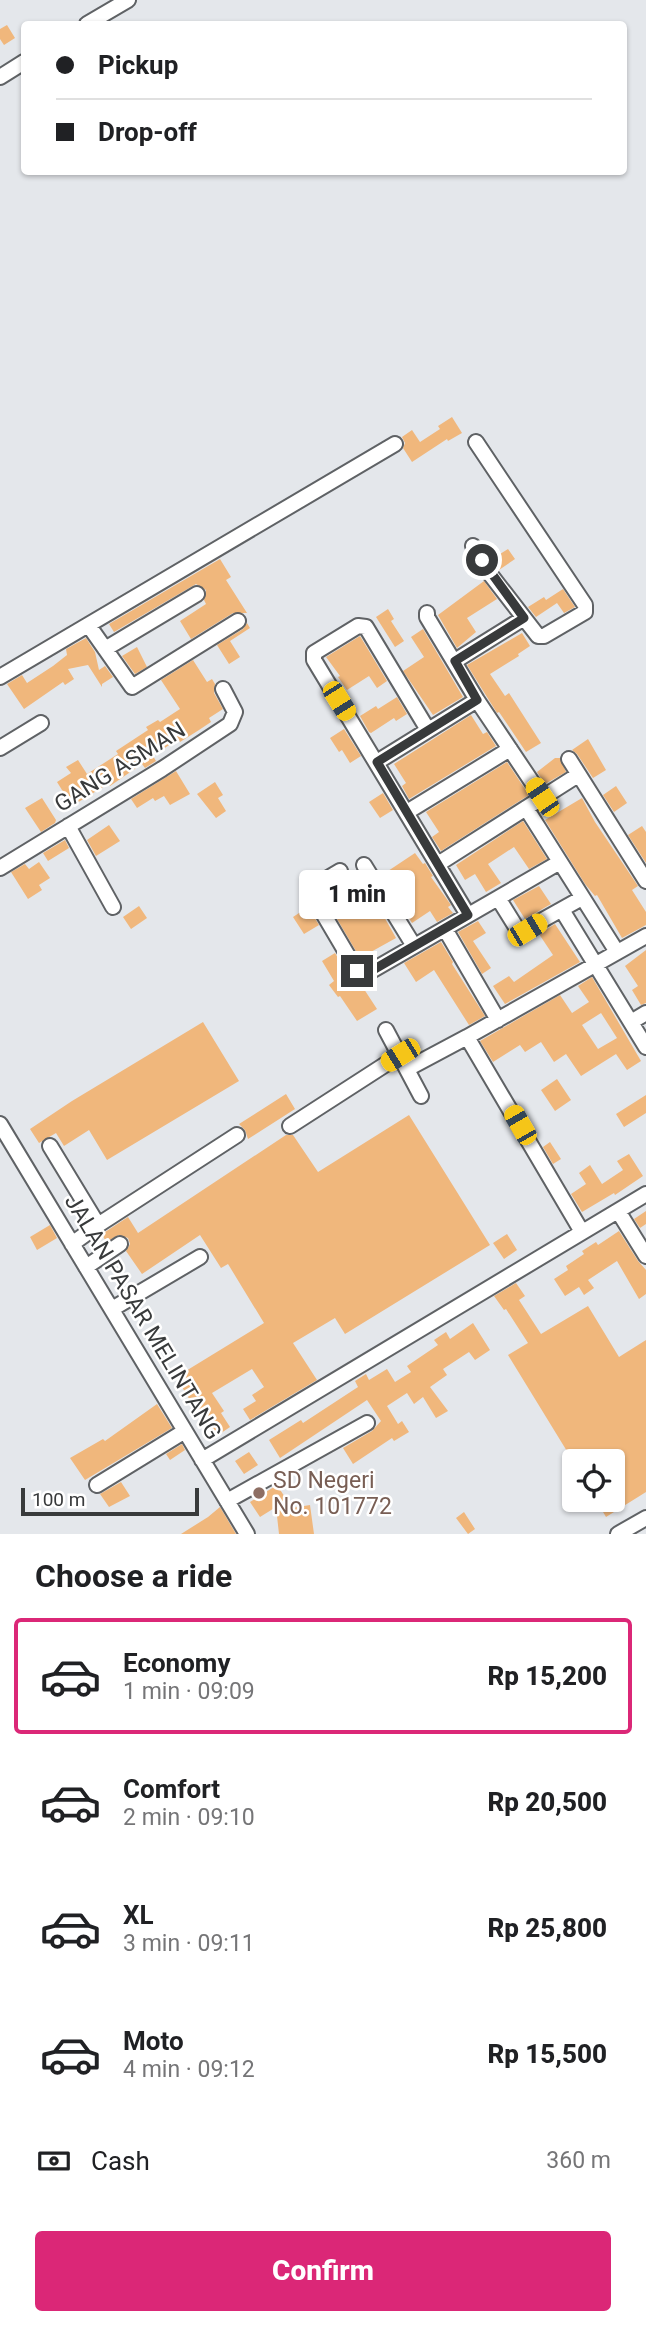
<!DOCTYPE html>
<html lang="en">
<head>
<meta charset="utf-8">
<style>
  body { margin:0; font-family:Roboto,sans-serif; background:#f6f6f6; color:#202124; height:100vh; display:flex; flex-direction:column; font-size:26px; white-space:nowrap }
  * { box-sizing:border-box; margin:0 }
  p { font-size:23px; color:#757577 }
  .icon { flex:none; width:38px; height:38px; fill:none; stroke:currentColor; stroke-width:2; stroke-linecap:round; stroke-linejoin:round }
  .map { position:relative; height:1534px; overflow:hidden }
  .sheet { display:flex; flex-direction:column; background:#fff; flex:1 }
  .sheet>* { flex:none }
  .top-card { position:absolute; left:21px; top:21px; width:606px; height:154px; border-radius:7px; box-shadow:0 2px 5px #0004; display:grid; align-content:center; height:154px; padding:0 35px; background:#fff }
  .fabs { position:absolute; left:562px; top:1449px; display:grid; gap:14px }
  .fabs a { display:grid; place-items:center; width:63px; height:63px; border-radius:7px; background:#fff; box-shadow:0 2px 5px #0004; font-size:35px }
  .scale { position:absolute; left:21px; bottom:18px; width:178px; box-sizing:border-box; padding-left:7px; border:4px solid #383a3b; border-top:0; font-size:19px; line-height:24px; white-space:nowrap; color:#383a3b; -webkit-text-stroke:5px #fff; paint-order:stroke }
  .end { position:absolute; width:32px; height:32px; margin:-16px; border:9px solid #383a3b; background:#fff; box-shadow:0 0 0 4px #fff }
  .from { border-radius:50% }
  .bubble { position:absolute; height:49px; border-radius:7px; background:#fff; box-shadow:0 2px 5px #0004; font-size:23px; font-weight:800; line-height:49px; text-align:center }
  .car { position:absolute; width:21px; height:42px; margin:-21px -10px; border-radius:9px; box-shadow:0 0 5px 2px #0007; background:linear-gradient(#f5c518 24%,#345 0 40%,#f5c518 0 76%,#345 0 86%,#f5c518 0) }
  .top-card b { display:flex; align-items:center; gap:24px; height:66px; font-size:26px }
  .top-card b+b { border-top:2px solid #e0e0e0 }
  .top-card i { width:18px; height:18px; background:#202124 }
  ul { padding:0; list-style:none }
  li { display:flex; align-items:center; gap:21px; height:116px; margin:0 14px 10px; padding:0 21px; border:4px solid transparent; border-radius:7px }
  li div { flex:1 }
  li b { display:block; font-size:26px }
  li em { font-style:normal; font-weight:800 }
  li.active { border-color:#db2777 }
  li>.icon { width:63px; height:63px; stroke-width:1.5 }
  h2 { padding:0 35px; font-size:32px; line-height:84px }
  .pay { display:flex; align-items:center; gap:18px; height:77px; padding:0 35px; font-size:26px }
  .pay p { margin-inline-start:auto }
  .button { display:flex; gap:14px; margin-top:auto; padding:14px 35px }
  .button a { flex:1; height:80px; border-radius:7px; background:#db2777; color:#fff; font-size:28px; font-weight:800; line-height:80px; text-align:center }
  .map>svg:first-child { display:block }
  .building { fill:#f0b77c; fill-rule:evenodd }
  .lines { fill:none; stroke-linecap:round; stroke-linejoin:round }
  .minor-casing { stroke:#5f6265; stroke-width:18 }
  .minor { stroke:#fff; stroke-width:14 }
  .route { stroke:#383a3b; stroke-width:9 }
  .education-dot { fill:#8d6e63; stroke:#fff; stroke-width:2.5 }
  .labels { text-anchor:middle; dominant-baseline:central; stroke-width:5; stroke-linejoin:round; paint-order:stroke }
  .street-label { font-size:23px; fill:#383a3b; stroke:#fff }
  .education-label { font-size:23px; fill:#785e54; stroke:#fff; text-anchor:start }
</style>
</head>
<body>
<div class="map">
<svg width="646" height="1534" viewBox="0 0 646 1534">
  <rect width="100%" height="100%" fill="#e4e7eb"/>
  <path class="building" d="M 7,25 L 15,38 L 4,45 L 0,39 L 0,29 Z
    M 452,417 L 462,433 L 448,441 L 447,439 L 412,462 L 403,448 L 405,443 L 402,437 L 412,430 L 420,442 L 440,429 L 438,426 Z
    M 508,549 L 515,559 L 499,570 L 492,559 Z
    M 220,559 L 231,577 L 226,580 L 247,613 L 233,613 L 191,639 L 180,621 L 206,604 L 204,600 L 206,590 L 196,584 L 114,632 L 109,624 Z
    M 484,581 L 497,599 L 467,618 L 476,632 L 457,648 L 438,615 Z
    M 563,589 L 575,607 L 564,613 L 557,603 L 536,617 L 528,607 L 544,597 L 546,600 Z
    M 388,609 L 394,619 L 391,621 L 404,641 L 395,647 L 376,617 Z
    M 247,623 L 250,628 L 230,641 L 240,657 L 229,664 L 217,645 L 243,629 Z
    M 423,629 L 463,697 L 433,715 L 403,671 L 424,657 L 411,637 Z
    M 522,633 L 530,646 L 518,654 L 519,656 L 490,674 L 505,696 L 509,693 L 541,743 L 526,752 L 499,712 L 497,713 L 467,665 Z
    M 360,636 L 387,681 L 377,688 L 369,676 L 347,690 L 338,677 L 340,676 L 326,657 Z
    M 86,638 L 95,652 L 99,670 L 105,666 L 113,677 L 102,684 L 102,687 L 88,665 L 68,669 L 74,679 L 65,685 L 63,682 L 24,709 L 7,684 L 22,675 L 27,683 L 53,666 L 67,655 L 66,649 Z
    M 137,647 L 147,667 L 135,674 L 122,656 Z
    M 193,660 L 207,682 L 212,679 L 215,684 L 214,693 L 223,709 L 209,718 L 211,722 L 199,730 L 180,742 L 178,739 L 153,756 L 156,761 L 145,768 L 142,764 L 110,786 L 108,784 L 72,806 L 57,782 L 71,773 L 66,767 L 78,760 L 87,774 L 118,754 L 116,751 L 148,730 L 146,727 L 158,720 L 160,722 L 180,709 L 161,680 Z
    M 397,697 L 407,714 L 396,721 L 394,718 L 371,733 L 369,732 L 360,716 L 376,706 L 378,709 Z
    M 471,715 L 483,734 L 487,732 L 496,746 L 409,799 L 402,786 L 406,783 L 394,764 Z
    M 344,729 L 361,756 L 350,763 L 342,750 L 339,752 L 330,738 Z
    M 588,739 L 606,770 L 593,778 L 577,754 L 572,750 Z
    M 555,758 L 560,758 L 566,772 L 545,784 L 537,772 Z
    M 507,762 L 529,795 L 441,851 L 432,837 L 439,832 L 426,812 Z
    M 176,771 L 190,794 L 170,805 L 164,796 L 155,801 L 153,798 L 137,808 L 131,799 Z
    M 215,782 L 223,795 L 218,798 L 226,811 L 216,818 L 197,794 Z
    M 616,786 L 627,803 L 614,812 L 603,795 Z
    M 383,793 L 393,810 L 380,818 L 369,802 Z
    M 42,798 L 56,820 L 55,823 L 41,832 L 25,808 Z
    M 582,798 L 595,822 L 638,886 L 632,890 L 646,912 L 646,925 L 622,938 L 597,895 L 595,896 L 585,884 L 545,820 Z
    M 523,821 L 547,859 L 529,869 L 514,847 L 488,864 L 501,883 L 486,892 L 475,874 L 465,880 L 456,865 Z
    M 109,825 L 120,841 L 96,856 L 87,840 Z
    M 642,826 L 646,832 L 646,863 L 628,835 Z
    M 65,840 L 69,848 L 48,861 L 43,853 Z
    M 415,853 L 423,864 L 425,863 L 433,876 L 431,877 L 451,905 L 448,907 L 453,913 L 437,922 L 430,911 L 412,923 L 382,875 Z
    M 39,862 L 50,878 L 39,885 L 42,890 L 28,899 L 11,872 L 25,864 L 29,869 Z
    M 357,877 L 371,898 L 373,897 L 396,938 L 360,958 L 327,902 L 346,889 L 344,886 Z
    M 539,886 L 551,904 L 525,919 L 513,900 Z
    M 139,906 L 147,918 L 131,929 L 123,917 Z
    M 308,907 L 319,925 L 304,934 L 293,917 Z
    M 478,921 L 486,933 L 473,941 L 491,968 L 482,974 L 458,932 Z
    M 555,924 L 580,962 L 505,1004 L 493,986 L 509,976 L 514,982 L 553,955 L 539,934 Z
    M 441,942 L 453,962 L 452,964 L 485,1016 L 469,1025 L 434,970 L 416,982 L 404,963 Z
    M 646,950 L 646,1003 L 641,1005 L 632,990 L 638,986 L 625,966 Z
    M 335,953 L 349,976 L 359,989 L 362,986 L 377,1009 L 357,1021 L 340,996 L 338,997 L 329,985 L 334,981 L 322,961 Z
    M 592,977 L 641,1061 L 627,1070 L 616,1054 L 581,1076 L 566,1054 L 554,1062 L 541,1042 L 525,1052 L 520,1045 L 493,1062 L 480,1041 L 560,995 L 572,1013 L 589,1002 L 578,986 ZM 601,1013 L 617,1038 L 598,1049 L 582,1025 Z
    M 203,1022 L 239,1081 L 107,1160 L 89,1130 L 64,1146 L 56,1133 L 39,1143 L 30,1129 L 72,1101 Z
    M 557,1079 L 571,1100 L 555,1111 L 541,1090 Z
    M 286,1094 L 295,1109 L 248,1139 L 245,1130 L 239,1124 Z
    M 646,1095 L 646,1113 L 624,1127 L 616,1114 Z
    M 409,1115 L 490,1245 L 345,1334 L 335,1318 L 293,1343 L 317,1380 L 250,1420 L 243,1409 L 256,1401 L 252,1395 L 264,1387 L 252,1369 L 212,1393 L 224,1411 L 221,1413 L 230,1427 L 211,1440 L 203,1428 L 205,1427 L 197,1412 L 176,1377 L 264,1323 L 228,1264 L 221,1268 L 200,1235 L 142,1274 L 126,1251 L 130,1244 L 128,1238 L 119,1235 L 106,1242 L 102,1234 L 128,1217 L 138,1233 L 286,1135 L 293,1135 L 318,1172 Z
    M 550,1142 L 561,1159 L 553,1164 L 543,1147 Z
    M 629,1154 L 643,1176 L 615,1195 L 614,1193 L 582,1212 L 571,1194 L 586,1184 L 579,1173 L 590,1165 L 602,1184 L 623,1170 L 617,1161 Z
    M 646,1211 L 646,1224 L 640,1228 L 634,1219 Z
    M 50,1225 L 57,1238 L 37,1250 L 30,1237 Z
    M 619,1231 L 638,1261 L 646,1270 L 646,1294 L 639,1299 L 617,1261 L 588,1280 L 594,1288 L 584,1295 L 579,1287 L 565,1296 L 554,1279 L 568,1270 L 566,1266 L 584,1254 L 582,1251 L 596,1242 L 598,1245 Z
    M 507,1234 L 517,1250 L 504,1259 L 493,1243 Z
    M 516,1283 L 525,1296 L 519,1300 L 541,1334 L 588,1306 L 619,1357 L 646,1340 L 646,1492 L 606,1517 L 596,1500 L 612,1500 L 612,1461 L 573,1461 L 508,1355 L 528,1343 L 506,1309 L 504,1310 L 494,1296 Z
    M 473,1323 L 490,1350 L 475,1360 L 469,1352 L 443,1369 L 447,1375 L 430,1387 L 448,1411 L 436,1418 L 423,1397 L 414,1404 L 407,1393 L 387,1406 L 398,1424 L 402,1421 L 409,1432 L 394,1441 L 392,1438 L 353,1464 L 343,1448 L 372,1431 L 381,1421 L 367,1400 L 280,1458 L 269,1440 L 301,1420 L 303,1423 L 358,1387 L 355,1381 L 366,1374 L 369,1380 L 387,1369 L 395,1382 L 411,1372 L 407,1366 L 438,1345 L 434,1340 L 446,1332 L 450,1339 Z
    M 157,1404 L 172,1428 L 85,1480 L 70,1458 L 103,1439 L 105,1441 Z
    M 182,1444 L 185,1450 L 170,1460 L 166,1454 Z
    M 249,1452 L 258,1465 L 244,1474 L 235,1461 Z
    M 121,1482 L 130,1496 L 109,1507 L 100,1494 Z
    M 277,1485 L 292,1508 L 310,1505 L 314,1534 L 279,1534 L 276,1507 L 260,1517 L 250,1502 Z
    M 220,1507 L 236,1534 L 181,1534 L 208,1517 Z
    M 464,1512 L 475,1529 L 468,1534 L 456,1518 Z"/>
  <g class="lines">
    <g class="minor-casing">
      <path id="minor" d="M 87,24 L 128,0
        M 0,77 L 24,62
        M 473,546 L 490,574 L 538,636 L 544,636 L 585,612 L 585,605 L 476,442
        M 427,613 L 427,617 L 477,700 L 542,797
        M 89,626 L 132,687 L 238,621
        M 105,649 L 197,594
        M 455,661 L 524,618
        M 0,677 L 395,444
        M 428,730 L 366,627 L 358,626 L 314,653 L 314,660 L 468,915
        M 0,748 L 41,723
        M 569,759 L 646,881
        M 377,762 L 477,700
        M 526,808 L 617,952
        M 407,812 L 510,749
        M 68,826 L 113,907
        M 438,864 L 578,775
        M 364,865 L 414,946
        M 0,868 L 162,769 L 230,724 L 235,712 L 223,689
        M 340,871 L 313,887 L 311,893 L 357,971 L 366,974 L 498,898 L 516,927 L 523,931 L 582,898
        M 498,898 L 560,862
        M 562,910 L 646,1047
        M 445,929 L 498,1020
        M 631,1022 L 646,1013
        M 386,1030 L 421,1096
        M 467,1037 L 646,936
        M 407,1069 L 467,1037 L 582,1232
        M 0,1124 L 247,1534
        M 290,1126 L 400,1055
        M 50,1146 L 98,1225 L 72,1244
        M 618,1211 L 646,1256
        M 98,1225 L 237,1135
        M 86,1267 L 120,1244
        M 112,1309 L 200,1257
        M 202,1460 L 646,1194
        M 97,1485 L 185,1431
        M 227,1501 L 367,1423
        M 618,1534 L 646,1518"/>
    </g>
    <use href="#minor" class="minor"/>
  </g>
  <g class="lines">
    <path class="route" d="M 357,971 L 366,974 L 468,915 L 377,762 L 477,700 L 455,661 L 524,618 L 482,560"/>
  </g>
  <circle class="education-dot" cx="259" cy="1493" r="7"/>
  <g class="labels">
    <g class="street-label">
      <text transform="translate(120 767) rotate(-32)">GANG ASMAN</text>
      <text transform="translate(143 1317) rotate(59)">JALAN PASAR MELINTANG</text>
    </g>
    <g class="education-label">
      <text x="273" y="1480">SD Negeri<tspan x="273" dy="26">No. 101772</tspan></text>
    </g>
  </g>
</svg>
<div class="fabs">
<a><svg class="icon" aria-label="locate" viewBox="0 0 24 24"><circle cx="12" cy="12" r="6"/><path d="M12 2v4M12 18v4M2 12h4M18 12h4"/></svg></a>
</div>
<div class="scale">100 m</div>
<i class="end from" style="left:482px;top:560px"></i>
<i class="end" style="left:357px;top:971px"></i>
<div class="bubble" style="left:299px;top:870px;width:116px">1 min</div>
<i class="car" style="left:339px;top:701px;rotate:148deg"></i>
<i class="car" style="left:542px;top:797px;rotate:326deg"></i>
<i class="car" style="left:527px;top:930px;rotate:59deg"></i>
<i class="car" style="left:400px;top:1055px;rotate:238deg"></i>
<i class="car" style="left:520px;top:1125px;rotate:330deg"></i>
<div class="top-card">
<b><i class="from"></i>Pickup</b>
<b><i></i>Drop-off</b>
</div>
</div>
<section class="sheet">
<h2>Choose a ride</h2>
<ul>
<li class="active"><svg class="icon" aria-label="car" viewBox="0 0 24 24"><path d="M5 17H2v-5l4-1 3-4h7l3 4 3 1v5h-3M9 17h6M6 11h13"/><circle cx="7" cy="17" r="2"/><circle cx="17" cy="17" r="2"/></svg><div><b>Economy</b><p>1 min · 09:09</p></div><em>Rp 15,200</em></li>
<li><svg class="icon" aria-label="car" viewBox="0 0 24 24"><path d="M5 17H2v-5l4-1 3-4h7l3 4 3 1v5h-3M9 17h6M6 11h13"/><circle cx="7" cy="17" r="2"/><circle cx="17" cy="17" r="2"/></svg><div><b>Comfort</b><p>2 min · 09:10</p></div><em>Rp 20,500</em></li>
<li><svg class="icon" aria-label="car" viewBox="0 0 24 24"><path d="M5 17H2v-5l4-1 3-4h7l3 4 3 1v5h-3M9 17h6M6 11h13"/><circle cx="7" cy="17" r="2"/><circle cx="17" cy="17" r="2"/></svg><div><b>XL</b><p>3 min · 09:11</p></div><em>Rp 25,800</em></li>
<li><svg class="icon" aria-label="car" viewBox="0 0 24 24"><path d="M5 17H2v-5l4-1 3-4h7l3 4 3 1v5h-3M9 17h6M6 11h13"/><circle cx="7" cy="17" r="2"/><circle cx="17" cy="17" r="2"/></svg><div><b>Moto</b><p>4 min · 09:12</p></div><em>Rp 15,500</em></li>
</ul>
<div class="pay"><svg class="icon" aria-label="cash" viewBox="0 0 24 24"><path d="M3 7h18v10H3z"/><circle cx="12" cy="12" r="2"/></svg>Cash<p>360 m</p></div>
<div class="button"><a>Confirm</a></div>
</section>
</body>
</html>
